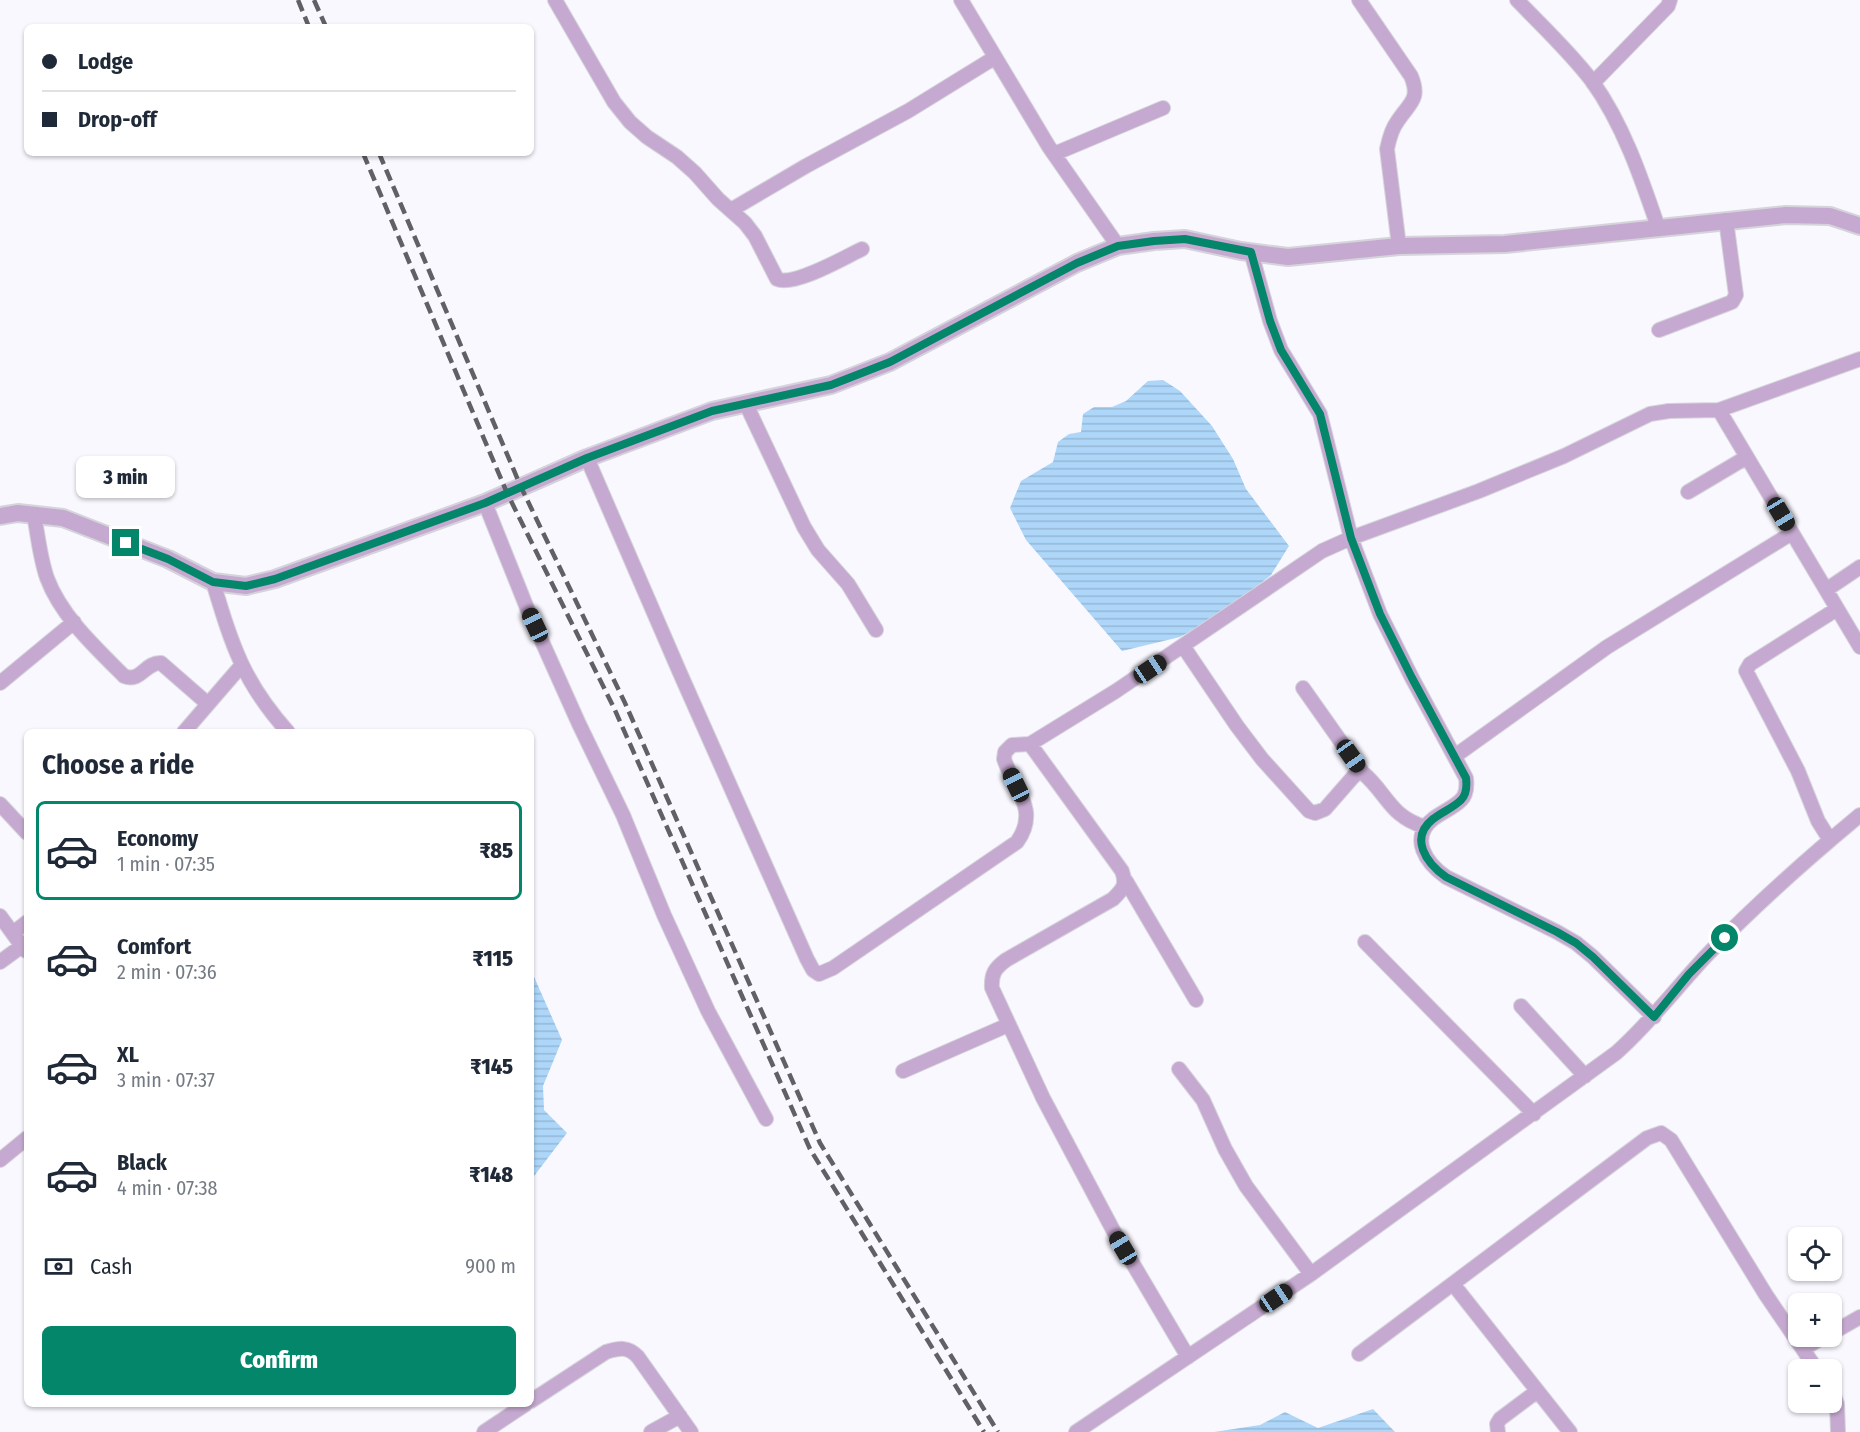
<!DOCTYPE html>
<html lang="en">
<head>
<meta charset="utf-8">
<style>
  body { margin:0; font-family:"Fira Sans Condensed",sans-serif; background:#f6f6f7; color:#1f2937; height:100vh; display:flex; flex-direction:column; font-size:22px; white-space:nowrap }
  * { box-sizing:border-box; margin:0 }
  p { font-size:20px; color:#747a83 }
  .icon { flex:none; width:33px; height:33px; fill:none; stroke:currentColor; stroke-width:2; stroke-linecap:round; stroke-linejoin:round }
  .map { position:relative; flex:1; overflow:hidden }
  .side { position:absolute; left:24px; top:729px; width:510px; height:678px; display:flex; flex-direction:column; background:#fff; border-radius:9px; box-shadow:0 2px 4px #0004 }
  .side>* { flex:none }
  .banner { position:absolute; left:24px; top:24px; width:510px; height:132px; border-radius:9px; box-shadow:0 2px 4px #0004; display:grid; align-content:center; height:132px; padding:0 18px; background:#fff }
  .buttons { position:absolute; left:1788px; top:1227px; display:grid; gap:12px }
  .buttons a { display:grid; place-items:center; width:54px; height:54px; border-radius:9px; background:#fff; box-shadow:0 2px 4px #0004; font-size:30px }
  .end { position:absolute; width:27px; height:27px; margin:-14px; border:8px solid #04866a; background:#fff; box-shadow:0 0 0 3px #fff }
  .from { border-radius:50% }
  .bubble { position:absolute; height:42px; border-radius:9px; background:#fff; box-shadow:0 2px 4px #0004; font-size:20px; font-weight:800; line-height:42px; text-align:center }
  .car { position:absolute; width:18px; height:36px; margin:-18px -9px; border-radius:8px; box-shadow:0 0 4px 2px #0007; background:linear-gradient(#222 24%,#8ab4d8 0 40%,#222 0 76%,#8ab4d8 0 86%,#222 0) }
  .banner b { display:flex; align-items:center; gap:21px; height:57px; font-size:22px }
  .banner b+b { border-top:2px solid #e0e1e3 }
  .banner i { width:15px; height:15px; background:#1f2937 }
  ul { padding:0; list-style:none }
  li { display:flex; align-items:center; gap:18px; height:99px; margin:0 12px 9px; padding:0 6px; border:3px solid transparent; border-radius:9px }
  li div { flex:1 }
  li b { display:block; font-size:22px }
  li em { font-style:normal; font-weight:800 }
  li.on { border-color:#04866a }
  li>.icon { width:54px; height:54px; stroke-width:1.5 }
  h2 { padding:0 18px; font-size:27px; line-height:72px }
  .pay { display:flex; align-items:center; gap:15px; height:66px; padding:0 18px; font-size:22px }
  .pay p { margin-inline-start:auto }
  .action { display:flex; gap:12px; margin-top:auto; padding:12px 18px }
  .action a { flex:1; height:69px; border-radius:9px; background:#04866a; color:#fff; font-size:24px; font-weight:800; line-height:69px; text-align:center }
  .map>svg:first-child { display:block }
  .water { fill:url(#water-rules) }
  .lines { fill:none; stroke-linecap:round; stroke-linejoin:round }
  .minor-casing { stroke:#d5d4da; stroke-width:16 }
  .tertiary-casing { stroke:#d5d4da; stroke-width:20 }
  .minor { stroke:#c6a9d0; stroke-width:14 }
  .tertiary { stroke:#c6a9d0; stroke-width:16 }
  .rail { stroke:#616064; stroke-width:4.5; stroke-dasharray:12 6; stroke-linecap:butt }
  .route { stroke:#04866a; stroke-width:8 }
</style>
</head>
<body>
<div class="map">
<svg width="1860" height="1432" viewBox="0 0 1860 1432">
  <defs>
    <pattern id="water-rules" width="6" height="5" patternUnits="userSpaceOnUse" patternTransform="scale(1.5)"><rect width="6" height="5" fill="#add6f8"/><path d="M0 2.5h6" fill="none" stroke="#95b8d5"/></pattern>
  </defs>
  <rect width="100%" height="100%" fill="#f9f8ff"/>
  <path class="water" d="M 1163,380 L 1180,391 L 1212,426 L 1233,459 L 1246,489 L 1289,546 L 1271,575 L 1222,614 L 1180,637 L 1122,651 L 1026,540 L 1010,508 L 1021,481 L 1053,462 L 1058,442 L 1069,434 L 1081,432 L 1083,414 L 1094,407 L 1112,407 L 1126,401 L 1148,381 Z
    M 531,970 L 562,1040 L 543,1086 L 544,1110 L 567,1133 L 531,1180 Z
    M 1373,1409 L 1395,1432 L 1214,1432 L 1260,1425 L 1285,1412 L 1318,1428 Z"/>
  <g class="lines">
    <g class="minor-casing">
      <path id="minor" d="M 555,0 L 614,102 L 630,122 L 647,137 L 677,157 L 695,173 L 718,199 L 745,223 L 755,236 L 777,279 C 794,287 845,257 862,249
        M 961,0 L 1049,147 L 1118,246
        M 1359,0 L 1411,76 C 1421,100 1409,103 1397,122 C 1391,130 1389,140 1387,149 L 1399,246
        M 1517,0 C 1542,26 1570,52 1592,81 C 1623,124 1641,177 1658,227
        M 1593,83 L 1668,6 L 1670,0
        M 1054,154 L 1163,108
        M 731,210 L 806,166 L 908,111 L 994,58
        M 1251,252 L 1270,321 L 1281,350 L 1320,414 L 1351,538 L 1380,614 L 1412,678 L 1466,778 C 1467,786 1467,794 1461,800 C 1453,808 1442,812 1433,819 C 1409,838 1426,863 1446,877 L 1557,932 L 1576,943 L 1593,957 L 1654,1017
        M 1659,330 L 1732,302 L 1736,295 L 1726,220
        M 746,404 L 804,527 L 818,550 L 848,584 L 876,630
        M 1719,410 L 1860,647
        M 587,458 L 680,673 L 807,959 L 813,970 L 819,974 L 833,968 L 1017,842 C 1040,810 1014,789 1004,759 L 1005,752 L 1012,745 L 1030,744 L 1116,691 L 1322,551 L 1351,538 L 1479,491 L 1564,456 L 1650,414 L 1669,411 L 1719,410 L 1860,359
        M 1688,492 L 1747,457
        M 485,503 L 527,608 L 579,724 L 623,815 L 664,915 L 708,1011 L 766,1119
        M 34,515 C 38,536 40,558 47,578 C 61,616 96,648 124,676 C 141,683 145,662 161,663 L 208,704
        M 213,582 C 232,645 243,682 288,732
        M 1826,590 L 1860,567
        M 1183,646 L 1237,726 L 1262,759 L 1309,811 L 1315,813 L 1325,809 L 1353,777 L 1358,772 L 1363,773 C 1387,793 1389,816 1425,827
        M 0,683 L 74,622
        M 1303,688 L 1363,773
        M 184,732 L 241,666
        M 1030,744 L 1122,871 C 1127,885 1123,889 1113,899 L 1006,960 C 995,968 991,974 992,988 L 1043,1098 L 1113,1230 L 1188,1357
        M 1455,756 L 1607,647 L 1792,533
        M 0,804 L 27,833
        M 1830,840 L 1818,821 L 1798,771 L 1746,671 L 1750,664 L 1837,609
        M 1126,881 L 1196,1000
        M 0,916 L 22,946
        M 13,933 L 27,922
        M 1365,942 L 1534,1114
        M 0,962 L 22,946 L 26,951
        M 1521,1006 L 1585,1076
        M 1179,1069 L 1203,1100 L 1225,1149 L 1246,1186 L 1311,1274
        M 903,1071 L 1008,1025
        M 0,1160 L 27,1138
        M 1453,1284 L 1570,1432
        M 1832,1333 L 1860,1317
        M 1803,1349 L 1825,1336
        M 1359,1354 L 1647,1138 L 1661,1133 L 1671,1140 L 1766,1295 L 1817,1370
        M 1832,1390 L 1837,1404 L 1838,1432
        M 531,1401 L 606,1352 C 619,1348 628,1346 638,1357 L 691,1432
        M 484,1432 L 526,1404
        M 651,1432 L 680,1416
        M 1076,1432 L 1311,1274 L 1616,1053 C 1650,1023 1676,988 1707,955 C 1754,906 1807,859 1860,815
        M 1498,1432 L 1497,1424 L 1500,1419 L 1536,1392"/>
    </g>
    <g class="tertiary-casing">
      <path id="tertiary" d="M 0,516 L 18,513 L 63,518 L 168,559 L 213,582 L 246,586 L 275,579 L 485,503 L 587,458 L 712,411 L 831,385 L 890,362 L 1077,263 L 1118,246 L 1154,241 L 1185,239 L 1241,251 L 1288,257 L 1399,246 L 1505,244 L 1786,215 L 1830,216 L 1860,226"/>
    </g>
    <use href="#minor" class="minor"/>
    <use href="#tertiary" class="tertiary"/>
    <path class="rail" d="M 298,0 L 309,27
      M 314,0 L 326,27
      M 363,153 L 507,493 L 614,708 L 810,1149 L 984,1432
      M 379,153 L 521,487 L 625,703 L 820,1143 L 998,1432"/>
  </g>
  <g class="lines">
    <path class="route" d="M 126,543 L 168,559 L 213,582 L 246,586 L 275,579 L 485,503 L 587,458 L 712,411 L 831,385 L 890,362 L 1077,263 L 1118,246 L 1154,241 L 1185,239 L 1251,252 L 1270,321 L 1281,350 L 1320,414 L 1351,538 L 1380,614 L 1412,678 L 1466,778 C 1467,786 1467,794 1461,800 C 1453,808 1442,812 1433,819 C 1409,838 1426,863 1446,877 L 1557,932 L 1576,943 L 1593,957 L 1654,1017 L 1689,974 L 1725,938"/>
  </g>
</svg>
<div class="buttons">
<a><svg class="icon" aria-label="locate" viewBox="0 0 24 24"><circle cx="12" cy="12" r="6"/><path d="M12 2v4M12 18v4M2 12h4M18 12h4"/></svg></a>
<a>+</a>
<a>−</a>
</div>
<i class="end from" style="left:1725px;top:938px"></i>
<i class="end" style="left:126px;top:543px"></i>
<div class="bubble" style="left:76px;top:456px;width:99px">3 min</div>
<i class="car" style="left:1781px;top:514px;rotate:149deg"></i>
<i class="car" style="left:535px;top:625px;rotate:335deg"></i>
<i class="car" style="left:1150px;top:669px;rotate:56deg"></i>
<i class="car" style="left:1351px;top:756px;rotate:145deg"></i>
<i class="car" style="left:1016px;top:785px;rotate:334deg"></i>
<i class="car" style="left:1123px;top:1248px;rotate:329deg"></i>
<i class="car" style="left:1276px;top:1298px;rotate:56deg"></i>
<div class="banner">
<b><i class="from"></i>Lodge</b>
<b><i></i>Drop-off</b>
</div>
<section class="side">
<h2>Choose a ride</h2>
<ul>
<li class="on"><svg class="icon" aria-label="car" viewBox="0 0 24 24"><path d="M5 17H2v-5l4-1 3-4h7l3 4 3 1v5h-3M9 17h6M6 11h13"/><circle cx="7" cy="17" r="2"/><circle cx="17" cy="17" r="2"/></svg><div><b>Economy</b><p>1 min · 07:35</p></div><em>₹85</em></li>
<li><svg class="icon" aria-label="car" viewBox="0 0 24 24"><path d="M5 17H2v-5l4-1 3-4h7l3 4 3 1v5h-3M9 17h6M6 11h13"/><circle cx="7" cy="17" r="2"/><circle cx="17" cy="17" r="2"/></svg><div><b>Comfort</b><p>2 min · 07:36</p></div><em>₹115</em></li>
<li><svg class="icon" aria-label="car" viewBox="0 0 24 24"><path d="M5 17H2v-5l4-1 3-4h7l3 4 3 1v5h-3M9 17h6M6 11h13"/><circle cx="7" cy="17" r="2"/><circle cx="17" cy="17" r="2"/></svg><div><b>XL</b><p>3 min · 07:37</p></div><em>₹145</em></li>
<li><svg class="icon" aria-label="car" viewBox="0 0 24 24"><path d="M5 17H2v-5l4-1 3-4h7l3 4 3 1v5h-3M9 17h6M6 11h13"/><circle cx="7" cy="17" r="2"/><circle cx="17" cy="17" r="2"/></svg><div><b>Black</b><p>4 min · 07:38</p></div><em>₹148</em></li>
</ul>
<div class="pay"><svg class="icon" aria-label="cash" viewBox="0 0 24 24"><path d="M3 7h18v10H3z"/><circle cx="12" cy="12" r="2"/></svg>Cash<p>900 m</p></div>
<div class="action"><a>Confirm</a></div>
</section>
</div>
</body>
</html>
